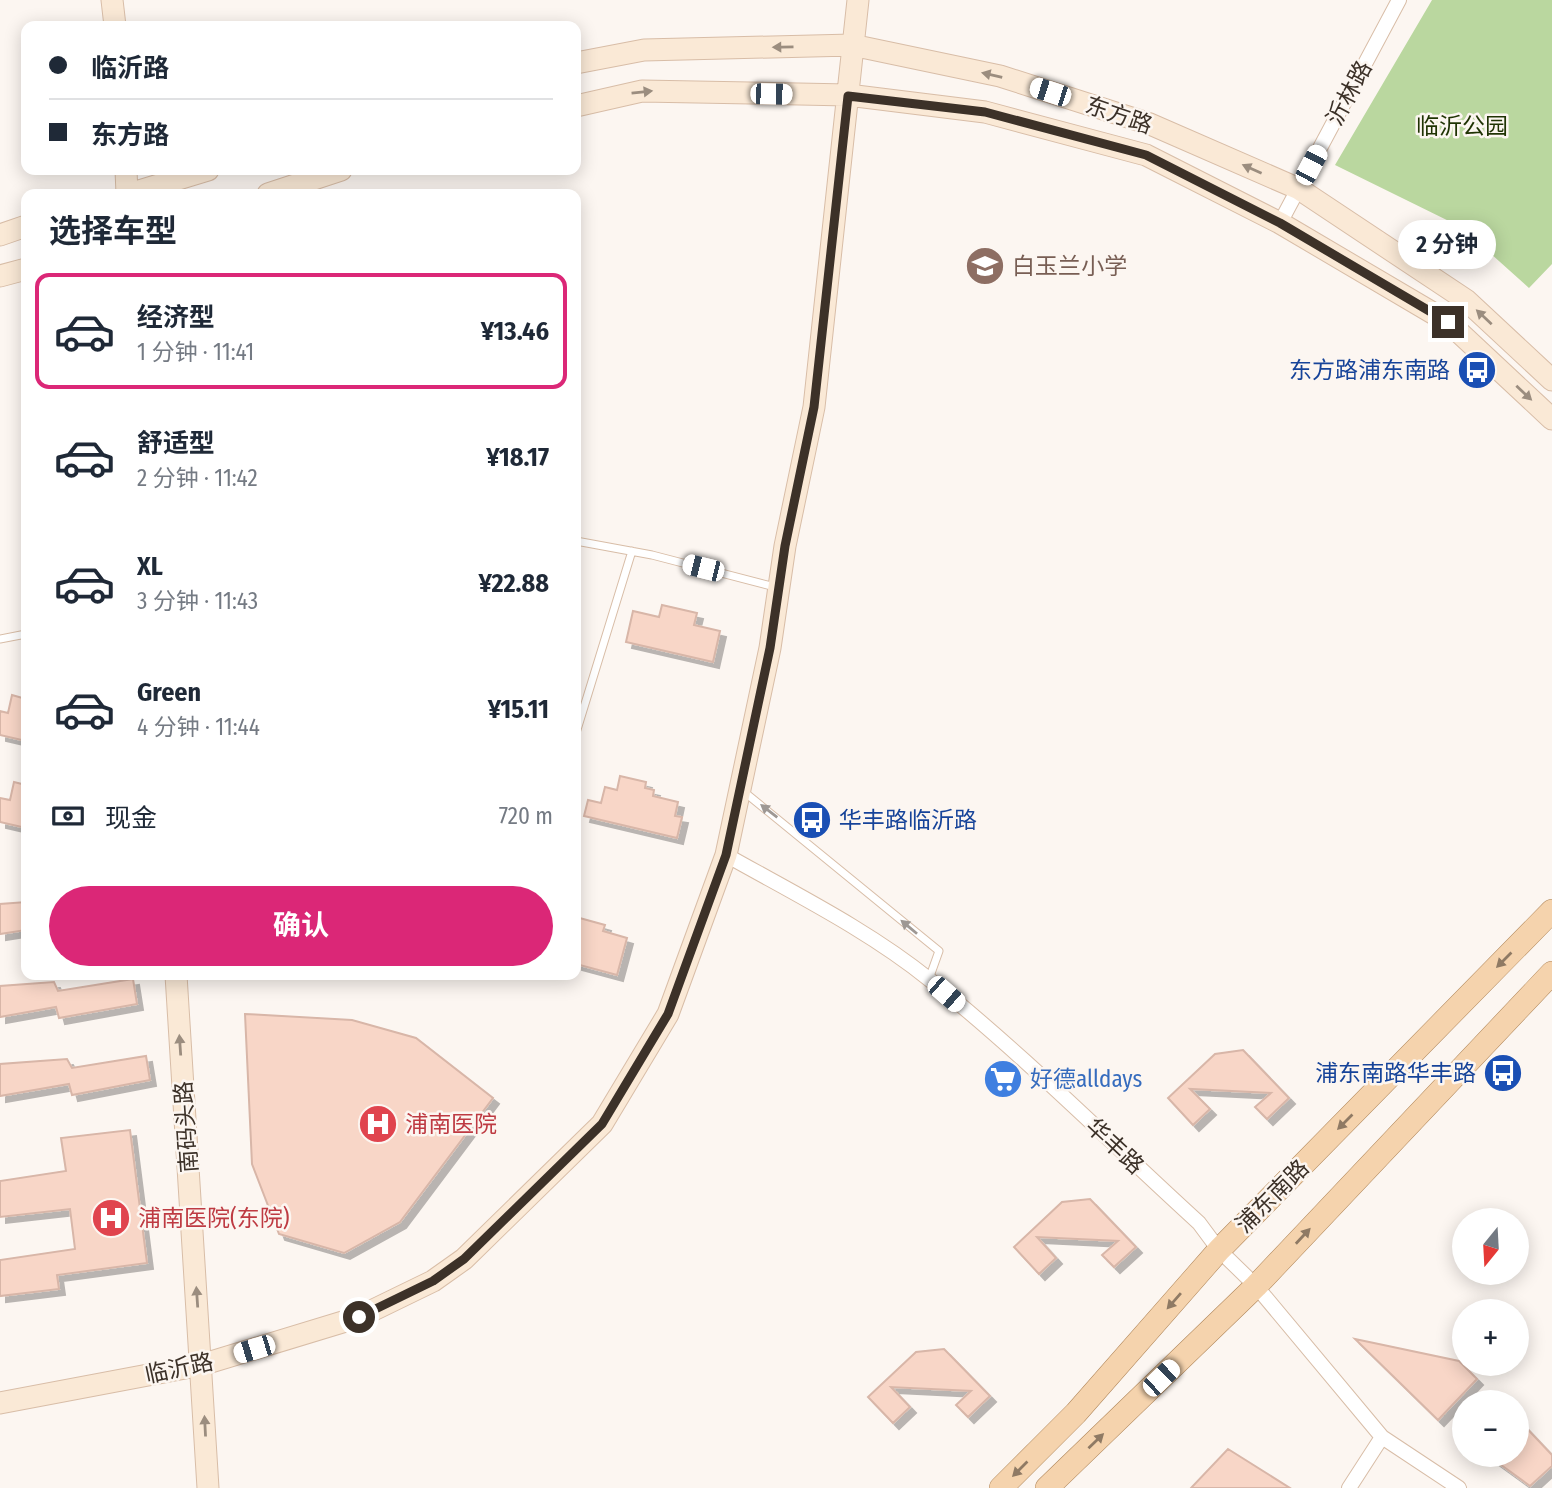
<!DOCTYPE html>
<html lang="zh">
<head>
<meta charset="utf-8">
<style>
  body { margin:0; font-family:"Fira Sans Condensed","Noto Sans SC",sans-serif; background:#f2f2f3; color:#1f2937; height:100vh; display:flex; flex-direction:column; font-size:26px; white-space:nowrap }
  * { box-sizing:border-box; margin:0 }
  p { font-size:23px; color:#747a83 }
  .icon { flex:none; width:38px; height:38px; fill:none; stroke:currentColor; stroke-width:2; stroke-linecap:round; stroke-linejoin:round }
  .map { position:relative; flex:1; overflow:hidden }
  .sheet { position:absolute; left:21px; top:189px; width:560px; height:791px; display:flex; flex-direction:column; background:#fff; border-radius:14px; box-shadow:0 4px 18px #0003 }
  .sheet>* { flex:none }
  .hud { position:absolute; left:21px; top:21px; width:560px; height:154px; border-radius:14px; box-shadow:0 4px 18px #0003; display:grid; align-content:center; height:154px; padding:0 28px; background:#fff }
  .needle { width:46px; rotate:198deg }
  .controls { position:absolute; left:1452px; top:1208px; display:grid; gap:14px }
  .controls a { display:grid; place-items:center; width:77px; height:77px; border-radius:50%; background:#fff; box-shadow:0 4px 18px #0003; font-size:35px }
  .end { position:absolute; width:32px; height:32px; margin:-16px; border:9px solid #3c3128; background:#fff; box-shadow:0 0 0 4px #fff }
  .from { border-radius:50% }
  .bubble { position:absolute; height:49px; border-radius:24px; background:#fff; box-shadow:0 4px 18px #0003; font-size:23px; font-weight:700; line-height:49px; text-align:center }
  .car { position:absolute; width:21px; height:42px; margin:-21px -10px; border-radius:9px; box-shadow:0 0 5px 2px #0007; background:linear-gradient(#fff 24%,#345 0 40%,#fff 0 76%,#345 0 86%,#fff 0) }
  .hud b { display:flex; align-items:center; gap:24px; height:66px; font-size:26px }
  .hud b+b { border-top:2px solid #e0e1e3 }
  .hud i { width:18px; height:18px; background:#1f2937 }
  ul { padding:0; list-style:none }
  li { display:flex; align-items:center; gap:21px; height:116px; margin:0 14px 10px; padding:0 14px; border:4px solid transparent; border-radius:14px }
  li div { flex:1 }
  li b { display:block; font-size:26px }
  li em { font-style:normal; font-weight:700 }
  li.on { border-color:#db2777 }
  li>.icon { width:63px; height:63px; stroke-width:1.5 }
  h2 { padding:0 28px; font-size:32px; line-height:84px }
  .pay { display:flex; align-items:center; gap:18px; height:77px; padding:0 28px; font-size:26px }
  .pay p { margin-inline-start:auto }
  .button { display:flex; gap:14px; margin-top:auto; padding:14px 28px }
  .button a { flex:1; height:80px; border-radius:42px; background:#db2777; color:#fff; font-size:28px; font-weight:700; line-height:80px; text-align:center }
  .map>svg:first-child { display:block }
  .green { fill:#bad79f }
  .building { fill:#f8d6c7; stroke:#d8b6a8; stroke-width:2; filter:url(#shadow) }
  .lines { fill:none; stroke-linecap:round; stroke-linejoin:round }
  .lane-casing { stroke:#d8bda7; stroke-width:9 }
  .street-casing { stroke:#d8bda7; stroke-width:16 }
  .secondary-casing { stroke:#d8bda7; stroke-width:23 }
  .primary-casing { stroke:#b0875b; stroke-width:24 }
  .lane { stroke:#fff; stroke-width:7 }
  .street { stroke:#fff; stroke-width:14 }
  .secondary { stroke:#fae9d6; stroke-width:21 }
  .primary { stroke:#f5d3ad; stroke-width:23 }
  .oneway { fill:#9b8d7f }
  .oneway2 { fill:#9e9894 }
  .oneway3 { fill:#8f7a64 }
  .route { stroke:#3c3128; stroke-width:9 }
  .labels { text-anchor:middle; dominant-baseline:central; stroke-width:5; stroke-linejoin:round; paint-order:stroke }
  .street-label { font-size:23px; fill:#3c3128; stroke:#fcf6f1 }
  .park-label { font-size:23px; fill:#1f3303; stroke:#fcf6f1 }
  .education-label { font-size:23px; fill:#785e54; stroke:#fcf6f1; text-anchor:start }
  .transit-label { font-size:23px; fill:#164399; stroke:#fcf6f1; text-anchor:end }
  .shop-label { font-size:23px; fill:#366cbe; stroke:#fcf6f1; text-anchor:start }
  .health-label { font-size:23px; fill:#be3a42; stroke:#fcf6f1; text-anchor:start }
</style>
</head>
<body>
<div class="map">
<svg width="1552" height="1488" viewBox="0 0 1552 1488">
  <defs>
    <filter id="shadow"><feDropShadow dx="6" dy="6" stdDeviation="0" flood-color="#0004"/></filter>
  </defs>
  <rect width="100%" height="100%" fill="#fcf6f1"/>
  <path class="green" d="M 1432,0 L 1552,0 L 1552,264 L 1529,288 L 1461,227 L 1335,165 Z"/>
  <path class="building" d="M 662,605 L 697,613 L 694,625 L 720,631 L 713,662 L 626,642 L 633,611 L 659,617 Z
    M 12,695 L 26,699 L 26,741 L 0,735 L 0,711 L 8,713 Z
    M 620,776 L 646,782 L 645,788 L 654,790 L 653,796 L 678,802 L 675,816 L 682,817 L 677,838 L 584,816 L 588,800 L 601,803 L 605,787 L 617,790 Z
    M 14,782 L 26,785 L 26,828 L 0,822 L 0,798 L 10,800 Z
    M 26,902 L 26,930 L 0,934 L 0,904 Z
    M 576,917 L 605,925 L 603,931 L 627,938 L 617,975 L 576,964 Z
    M 133,979 L 137,1004 L 59,1018 L 56,1007 L 0,1017 L 0,986 L 54,982 L 58,991 Z
    M 245,1014 L 352,1020 L 416,1038 L 493,1098 L 400,1222 L 344,1253 L 279,1234 L 252,1164 Z
    M 1243,1050 L 1289,1098 L 1267,1119 L 1255,1107 L 1271,1093 L 1190,1089 L 1210,1109 L 1193,1125 L 1168,1098 L 1215,1054 Z
    M 146,1056 L 150,1080 L 72,1095 L 69,1084 L 0,1096 L 0,1064 L 67,1059 L 72,1068 Z
    M 130,1130 L 147,1263 L 57,1275 L 59,1289 L 0,1296 L 0,1260 L 75,1249 L 70,1209 L 0,1217 L 0,1181 L 66,1171 L 61,1138 Z
    M 1090,1199 L 1136,1247 L 1114,1267 L 1102,1255 L 1118,1241 L 1037,1237 L 1056,1258 L 1039,1274 L 1014,1247 L 1062,1202 Z
    M 1355,1339 L 1459,1361 L 1477,1379 L 1438,1420 Z
    M 944,1349 L 990,1396 L 968,1417 L 956,1405 L 971,1391 L 891,1387 L 910,1407 L 893,1423 L 868,1397 L 916,1352 Z
    M 1517,1418 L 1552,1455 L 1552,1466 L 1530,1486 L 1486,1454 L 1517,1454 Z
    M 1228,1449 L 1290,1488 L 1191,1488 Z"/>
  <g class="lines">
    <g class="lane-casing">
      <path id="lane" d="M 576,541 L 652,555 L 775,587
        M 0,639 L 26,634
        M 576,733 L 632,551
        M 743,791 L 939,951 L 929,979"/>
    </g>
    <g class="street-casing">
      <path id="street" d="M 1280,223 L 1399,0
        M 726,855 C 795,894 868,930 930,980 C 1024,1055 1110,1142 1199,1223 L 1219,1250 L 1256,1286 L 1382,1437 L 1459,1488
        M 1349,1488 L 1382,1437"/>
    </g>
    <g class="secondary-casing">
      <path id="secondary" d="M 112,0 L 115,26
        M 576,63 L 644,50 L 852,45 L 1000,76 L 1150,124 L 1299,189 L 1466,300 L 1552,380
        M 576,106 L 642,91 L 848,95 L 985,112 L 1146,155 L 1280,223 L 1448,322 L 1552,419
        M 126,170 L 127,194
        M 129,194 L 208,170
        M 268,194 L 341,170
        M 0,235 L 26,226
        M 0,276 L 26,269
        M 176,975 L 208,1488
        M 0,1403 L 201,1365 L 359,1317 L 433,1281 L 464,1259 L 602,1124 L 668,1014 L 726,855 L 770,648 L 785,546 L 814,407 L 858,0"/>
    </g>
    <g class="primary-casing">
      <path id="primary" d="M 1001,1488 L 1076,1413 L 1219,1250 L 1552,911
        M 1047,1488 L 1256,1286 L 1552,973"/>
    </g>
    <use href="#lane" class="lane"/>
    <use href="#street" class="street"/>
    <use href="#secondary" class="secondary"/>
    <use href="#primary" class="primary"/>
  </g>
  <defs><path id="oneway-solid" d="M-6-.8H1V-3.2L6.5 0L1 3.2V.8H-6Z" transform="scale(1.75)"/></defs>
  <g class="oneway">
    <use href="#oneway-solid" transform="translate(783 47) rotate(179)"/>
    <use href="#oneway-solid" transform="translate(992 75) rotate(-167)"/>
    <use href="#oneway-solid" transform="translate(642 92) rotate(-6)"/>
    <use href="#oneway-solid" transform="translate(1252 169) rotate(-156)"/>
    <use href="#oneway-solid" transform="translate(1484 317) rotate(-137)"/>
    <use href="#oneway-solid" transform="translate(1524 393) rotate(43)"/>
    <use href="#oneway-solid" transform="translate(180 1045) rotate(-94)"/>
    <use href="#oneway-solid" transform="translate(197 1297) rotate(-94)"/>
    <use href="#oneway-solid" transform="translate(205 1426) rotate(-93)"/>
  </g>
  <g class="oneway2">
    <use href="#oneway-solid" transform="translate(769 811) rotate(-142)"/>
    <use href="#oneway-solid" transform="translate(909 927) rotate(-140)"/>
  </g>
  <g class="oneway3">
    <use href="#oneway-solid" transform="translate(1504 960) rotate(135)"/>
    <use href="#oneway-solid" transform="translate(1345 1122) rotate(135)"/>
    <use href="#oneway-solid" transform="translate(1303 1236) rotate(-47)"/>
    <use href="#oneway-solid" transform="translate(1174 1301) rotate(131)"/>
    <use href="#oneway-solid" transform="translate(1096 1441) rotate(-44)"/>
    <use href="#oneway-solid" transform="translate(1020 1469) rotate(135)"/>
  </g>
  <g class="lines">
    <path class="route" d="M 359,1317 L 433,1281 L 464,1259 L 602,1124 L 668,1014 L 726,855 L 770,648 L 785,546 L 814,407 L 848,96 L 985,112 L 1146,155 L 1280,223 L 1448,322"/>
  </g>
  <defs>
    <g id="school-disc" transform="scale(2.0125)"><circle r="9.5" fill="#8d6e63" stroke="#fcf6f1"/><path d="M0-5L7-2L0 1L-7-2ZM-4 1L0 2.5L4 1V4Q0 6-4 4Z" fill="#fff"/></g>
    <g id="bus-disc" transform="scale(2.0125)"><circle r="9.5" fill="#1a4fb4" stroke="#fcf6f1"/><path d="M-5-6H5V4H4V6H2V4H-2V6H-4V4H-5ZM-3.5-4V0h7V-4ZM-3.5 1.2v1.5H-2V1.2ZM2 1.2v1.5H3.5V1.2Z" fill="#fff"/></g>
    <g id="supermarket-disc" transform="scale(2.0125)"><circle r="9.5" fill="#3f7fe0" stroke="#fcf6f1"/><path d="M-6-5.5h2.5l.6 2H6L4.5 2H-2.5L-4.4-4H-6ZM-1.5 3.2a1.3 1.3 0 1 0 .1 0ZM3 3.2a1.3 1.3 0 1 0 .1 0Z" fill="#fff"/></g>
    <g id="hospital-disc" transform="scale(2.0125)"><circle r="9.5" fill="#e0444e" stroke="#fcf6f1"/><path d="M-5-5h3v3.5h4V-5h3V5h-3V1.5h-4V5h-3Z" fill="#fff"/></g>
  </defs>
  <g fill-rule="evenodd">
    <use href="#school-disc" x="985" y="266"/>
    <use href="#bus-disc" x="1477" y="370"/>
    <use href="#bus-disc" x="812" y="820"/>
    <use href="#bus-disc" x="1503" y="1073"/>
    <use href="#supermarket-disc" x="1003" y="1079"/>
    <use href="#hospital-disc" x="378" y="1124"/>
    <use href="#hospital-disc" x="111" y="1218"/>
  </g>
  <g class="labels">
    <g class="street-label">
      <text transform="translate(1349 93) rotate(-62)">沂林路</text>
      <text transform="translate(1119 115) rotate(19)">东方路</text>
      <text transform="translate(186 1127) rotate(-94)">南码头路</text>
      <text transform="translate(1115 1146) rotate(43)">华丰路</text>
      <text transform="translate(1272 1196) rotate(-45)">浦东南路</text>
      <text transform="translate(179 1368) rotate(-12)">临沂路</text>
    </g>
    <g class="park-label">
      <text x="1462" y="126">临沂公园</text>
    </g>
    <g class="education-label">
      <text x="1012" y="266">白玉兰小学</text>
    </g>
    <g class="transit-label">
      <text x="1450" y="370">东方路浦东南路</text>
      <text x="839" y="820" text-anchor="start">华丰路临沂路</text>
      <text x="1476" y="1073">浦东南路华丰路</text>
    </g>
    <g class="shop-label">
      <text x="1030" y="1079">好德alldays</text>
    </g>
    <g class="health-label">
      <text x="405" y="1124">浦南医院</text>
      <text x="138" y="1218">浦南医院(东院)</text>
    </g>
  </g>
</svg>
<div class="controls">
<a><svg class="needle" viewBox="-14 -14 28 28"><path d="M0-13l5 13h-10z" fill="#e53935"/><path d="M0 13l5-13h-10z" fill="#747a83"/></svg></a>
<a>+</a>
<a>−</a>
</div>
<i class="end from" style="left:359px;top:1317px"></i>
<i class="end" style="left:1448px;top:322px"></i>
<div class="bubble" style="left:1398px;top:220px;width:98px">2 分钟</div>
<i class="car" style="left:1050px;top:92px;rotate:288deg"></i>
<i class="car" style="left:771px;top:94px;rotate:91deg"></i>
<i class="car" style="left:1311px;top:165px;rotate:28deg"></i>
<i class="car" style="left:703px;top:568px;rotate:284deg"></i>
<i class="car" style="left:946px;top:994px;rotate:131deg"></i>
<i class="car" style="left:254px;top:1349px;rotate:253deg"></i>
<i class="car" style="left:1161px;top:1378px;rotate:46deg"></i>
<div class="hud">
<b><i class="from"></i>临沂路</b>
<b><i></i>东方路</b>
</div>
<section class="sheet">
<h2>选择车型</h2>
<ul>
<li class="on"><svg class="icon" aria-label="car" viewBox="0 0 24 24"><path d="M5 17H2v-5l4-1 3-4h7l3 4 3 1v5h-3M9 17h6M6 11h13"/><circle cx="7" cy="17" r="2"/><circle cx="17" cy="17" r="2"/></svg><div><b>经济型</b><p>1 分钟 · 11:41</p></div><em>¥13.46</em></li>
<li><svg class="icon" aria-label="car" viewBox="0 0 24 24"><path d="M5 17H2v-5l4-1 3-4h7l3 4 3 1v5h-3M9 17h6M6 11h13"/><circle cx="7" cy="17" r="2"/><circle cx="17" cy="17" r="2"/></svg><div><b>舒适型</b><p>2 分钟 · 11:42</p></div><em>¥18.17</em></li>
<li><svg class="icon" aria-label="car" viewBox="0 0 24 24"><path d="M5 17H2v-5l4-1 3-4h7l3 4 3 1v5h-3M9 17h6M6 11h13"/><circle cx="7" cy="17" r="2"/><circle cx="17" cy="17" r="2"/></svg><div><b>XL</b><p>3 分钟 · 11:43</p></div><em>¥22.88</em></li>
<li><svg class="icon" aria-label="car" viewBox="0 0 24 24"><path d="M5 17H2v-5l4-1 3-4h7l3 4 3 1v5h-3M9 17h6M6 11h13"/><circle cx="7" cy="17" r="2"/><circle cx="17" cy="17" r="2"/></svg><div><b>Green</b><p>4 分钟 · 11:44</p></div><em>¥15.11</em></li>
</ul>
<div class="pay"><svg class="icon" aria-label="cash" viewBox="0 0 24 24"><path d="M3 7h18v10H3z"/><circle cx="12" cy="12" r="2"/></svg>现金<p>720 m</p></div>
<div class="button"><a>确认</a></div>
</section>
</div>
</body>
</html>
